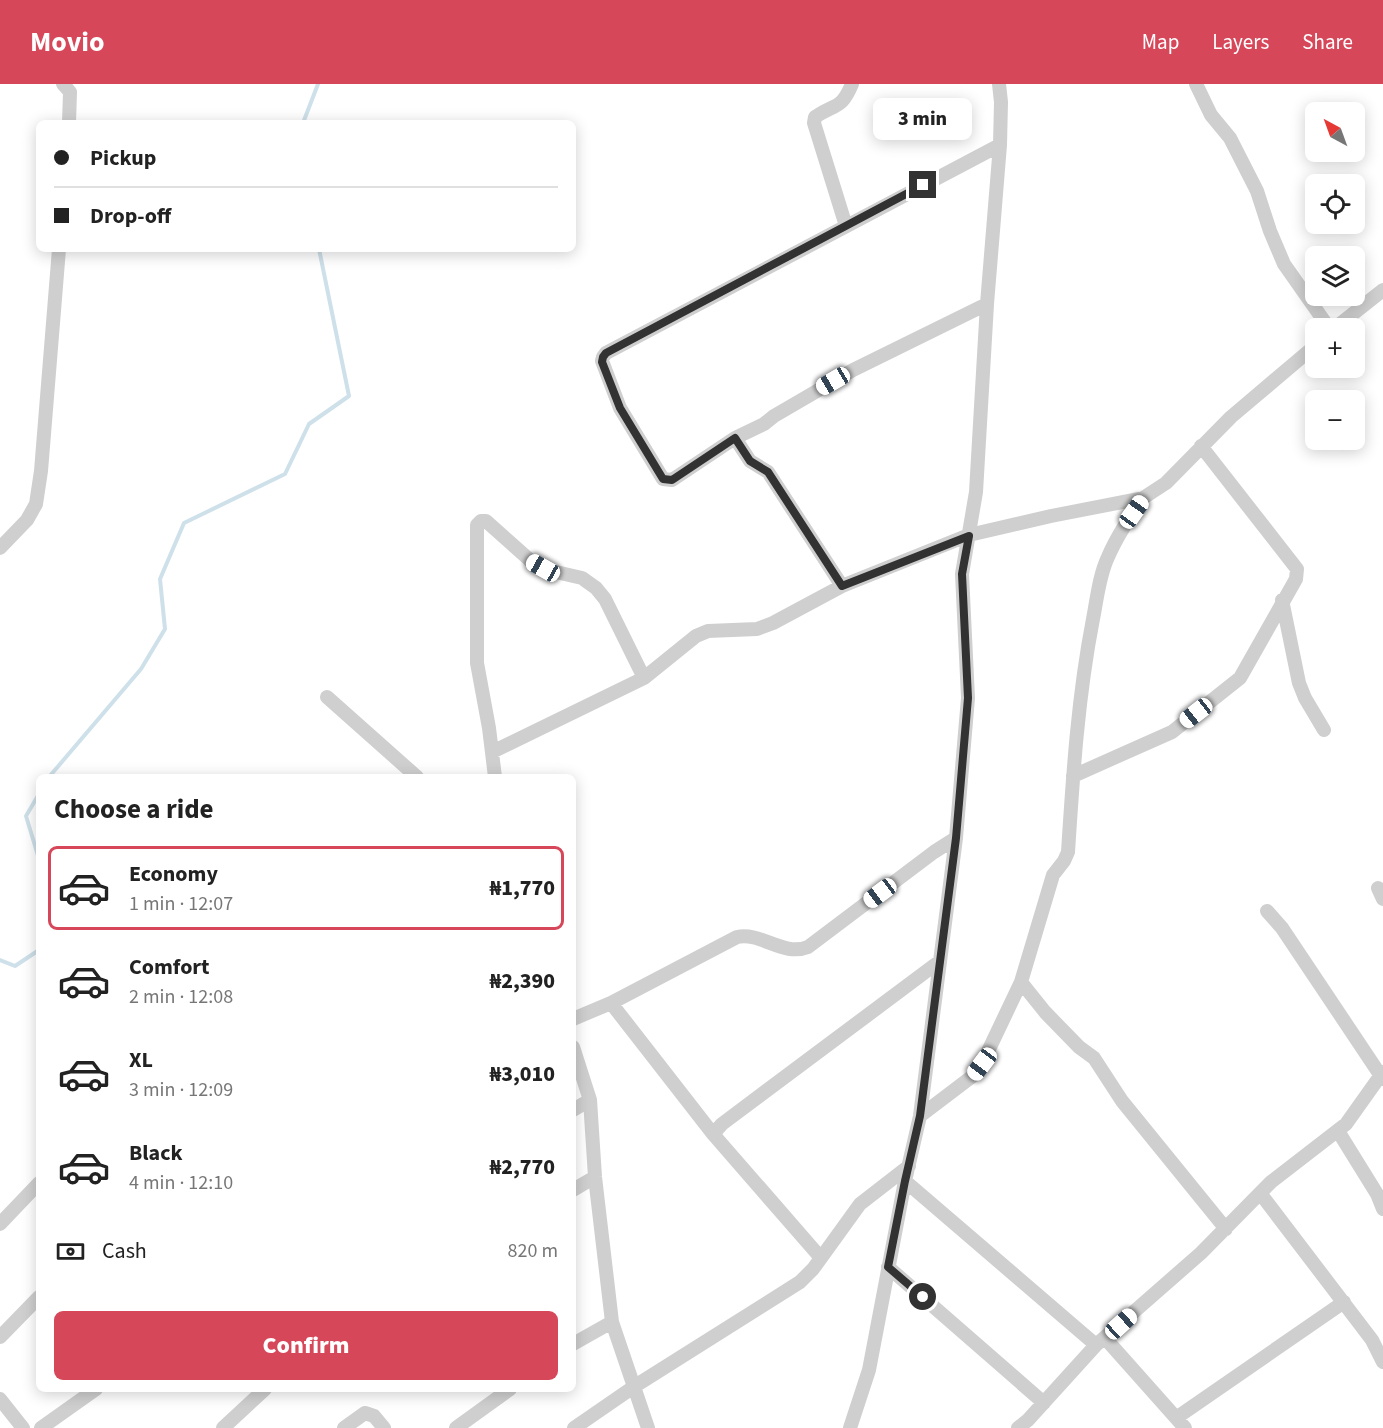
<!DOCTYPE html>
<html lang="en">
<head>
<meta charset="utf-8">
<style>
  body { margin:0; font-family:"Source Sans 3",sans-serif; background:#f2f2f2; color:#222; height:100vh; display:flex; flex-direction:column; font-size:22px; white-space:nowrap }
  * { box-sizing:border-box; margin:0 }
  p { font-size:20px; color:#767676 }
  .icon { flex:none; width:33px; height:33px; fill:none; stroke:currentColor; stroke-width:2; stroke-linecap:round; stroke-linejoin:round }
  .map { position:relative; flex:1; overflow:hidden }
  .details { position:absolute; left:36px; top:690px; width:540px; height:618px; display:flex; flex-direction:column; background:#fff; border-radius:9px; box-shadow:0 3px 15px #0003 }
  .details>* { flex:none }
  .banner { position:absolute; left:36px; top:36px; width:540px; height:132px; border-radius:9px; box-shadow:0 3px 15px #0003; display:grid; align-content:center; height:132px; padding:0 18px; background:#fff }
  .needle { width:39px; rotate:319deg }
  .controls { position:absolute; left:1305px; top:18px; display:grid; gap:12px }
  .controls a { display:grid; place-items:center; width:60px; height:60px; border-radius:9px; background:#fff; box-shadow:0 3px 15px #0003; font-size:30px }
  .end { position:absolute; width:27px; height:27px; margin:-14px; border:8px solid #323232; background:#fff; box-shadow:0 0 0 3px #fff }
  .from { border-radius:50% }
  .bubble { position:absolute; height:42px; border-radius:9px; background:#fff; box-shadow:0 3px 15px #0003; font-size:20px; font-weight:800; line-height:42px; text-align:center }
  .car { position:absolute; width:18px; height:36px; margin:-18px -9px; border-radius:8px; box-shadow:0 0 4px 2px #0007; background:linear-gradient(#fff 24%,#345 0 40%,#fff 0 76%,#345 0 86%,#fff 0) }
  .banner b { display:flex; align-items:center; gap:21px; height:57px; font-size:22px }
  .banner b+b { border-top:2px solid #e0e0e0 }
  .banner i { width:15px; height:15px; background:#222 }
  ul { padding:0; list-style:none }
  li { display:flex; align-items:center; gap:18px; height:84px; margin:0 12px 9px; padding:0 6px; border:3px solid transparent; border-radius:9px }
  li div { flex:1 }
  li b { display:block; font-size:22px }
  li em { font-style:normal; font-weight:800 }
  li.active { border-color:#d7475a }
  li>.icon { width:54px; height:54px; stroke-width:1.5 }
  h2 { padding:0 18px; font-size:27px; line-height:72px }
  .pay { display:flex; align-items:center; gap:15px; height:66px; padding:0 18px; font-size:22px }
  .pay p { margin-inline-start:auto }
  .cta { display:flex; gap:12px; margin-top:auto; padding:12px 18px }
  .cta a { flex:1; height:69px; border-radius:9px; background:#d7475a; color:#fff; font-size:24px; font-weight:800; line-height:69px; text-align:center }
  header { display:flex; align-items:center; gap:36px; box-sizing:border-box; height:84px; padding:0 30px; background:#d7475a; color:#fff }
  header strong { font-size:28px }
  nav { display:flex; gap:33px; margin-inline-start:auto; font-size:21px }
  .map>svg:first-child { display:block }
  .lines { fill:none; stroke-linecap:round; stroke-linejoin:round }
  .stream { stroke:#cee0e9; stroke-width:4 }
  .minor { stroke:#cfcfcf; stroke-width:14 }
  .route { stroke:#323232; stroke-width:8 }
</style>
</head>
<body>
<header>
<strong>Movio</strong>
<nav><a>Map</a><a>Layers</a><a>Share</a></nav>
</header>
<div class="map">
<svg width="1383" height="1344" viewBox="0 0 1383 1344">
  <rect width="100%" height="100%" fill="#fff"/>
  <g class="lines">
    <path class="stream" d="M 303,39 L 318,0
      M 49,693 L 141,585 L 165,545 L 160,495 L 184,439 L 285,390 L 309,340 L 349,312 L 319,165
      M 39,710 L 26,732 L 39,775
      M 0,876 L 15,882 L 39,866"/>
    <path class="minor" d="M 63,0 L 70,8 L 69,39
      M 1196,0 L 1211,31 L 1230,54 L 1257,107 L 1270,147 L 1284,180 L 1329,244
      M 846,142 L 814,39 L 815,33 C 836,19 841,26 852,0
      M 987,220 L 853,286 L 774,332 L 764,340 L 735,354 L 672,396 L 663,395 L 620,324 L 602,277 L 603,273 L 606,269 L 1000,61
      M 1335,244 L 1383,206
      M 735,354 L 750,377 L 768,388 L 842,502
      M 0,464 L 27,436 L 36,420 L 41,387 L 59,165
      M 1282,516 L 1299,599 L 1305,614 L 1324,646
      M 327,613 L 417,693
      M 492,668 L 644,594 L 696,552 L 708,547 L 757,545 L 773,539 L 842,502 L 969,451 L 1051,432 L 1143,414 L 1166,399 L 1231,333 L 1316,261
      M 1073,692 L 1172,648 L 1240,594 L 1296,495 L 1297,485 L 1201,362
      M 495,693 L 489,644 L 477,579 L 477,441 L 481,437 L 486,437 L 532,478 L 543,485 L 582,494 L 596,504 L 605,515 L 644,594
      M 1378,804 L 1383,815
      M 1267,827 L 1282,844 L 1383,995
      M 1021,898 L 1045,928 L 1079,963 L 1094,974 L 1122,1017 L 1226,1145
      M 611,919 L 713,1050 L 821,1174
      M 573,935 L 611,919 L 737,853 C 762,848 783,873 808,863 L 934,768 L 956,754
      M 573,963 L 590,1016 L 595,1093 L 612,1238 L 648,1344
      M 573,1026 L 590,1016
      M 920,1032 L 974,991 L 982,980 L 1021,898 L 1053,791 L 1064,777 L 1068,768 C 1073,690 1078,612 1093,535 C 1097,515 1099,492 1108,473 C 1117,452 1130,433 1143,414
      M 1338,1047 L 1377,1110 L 1383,1125
      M 713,1050 L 722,1040 L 940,877
      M 905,1097 L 1096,1261
      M 573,1106 L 595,1093
      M 1260,1109 L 1372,1256 L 1383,1278
      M 0,1140 L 39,1099
      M 888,1183 L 1044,1319
      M 0,1253 L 39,1213
      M 1105,1254 L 1185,1344
      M 573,1260 L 612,1238
      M 0,1315 L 23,1344
      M 1176,1334 L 1344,1218
      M 41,1344 L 96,1305
      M 223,1344 L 265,1305
      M 344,1344 L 365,1329 L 374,1332 L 384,1344
      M 456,1344 L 510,1305
      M 574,1344 L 635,1302 L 800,1198 L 813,1185 L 860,1120 L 909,1082
      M 850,1344 L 869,1286 L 905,1097 L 920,1032 L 956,754 L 968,614 L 962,490 L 976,408 L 987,220 L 1000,61 L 1001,18 L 999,0
      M 1018,1344 L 1028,1336 L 1096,1261 L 1201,1169 L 1271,1098 L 1346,1040 L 1383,988"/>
  </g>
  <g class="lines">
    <path class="route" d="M 923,1213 L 888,1183 L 905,1097 L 920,1032 L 956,754 L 968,614 L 962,490 L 969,452 L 842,502 L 768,388 L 750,377 L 735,354 L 672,396 L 663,395 L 620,324 L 602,278 L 603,273 L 606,269 L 923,101"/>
  </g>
</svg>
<div class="controls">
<a><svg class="needle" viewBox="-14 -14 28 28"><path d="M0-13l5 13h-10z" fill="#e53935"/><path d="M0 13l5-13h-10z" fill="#767676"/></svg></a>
<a><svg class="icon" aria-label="locate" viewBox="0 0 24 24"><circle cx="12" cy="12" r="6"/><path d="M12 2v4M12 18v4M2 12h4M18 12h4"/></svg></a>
<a><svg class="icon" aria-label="layers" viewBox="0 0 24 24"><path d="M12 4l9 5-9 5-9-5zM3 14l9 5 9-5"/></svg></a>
<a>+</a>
<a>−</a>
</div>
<i class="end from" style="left:923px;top:1213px"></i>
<i class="end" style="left:923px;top:101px"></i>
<div class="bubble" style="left:873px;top:14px;width:99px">3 min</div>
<i class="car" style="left:833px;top:297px;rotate:240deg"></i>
<i class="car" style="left:1134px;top:428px;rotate:35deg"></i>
<i class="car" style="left:543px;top:484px;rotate:299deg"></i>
<i class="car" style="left:1196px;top:629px;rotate:232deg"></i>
<i class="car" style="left:880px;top:809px;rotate:233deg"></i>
<i class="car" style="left:982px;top:980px;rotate:217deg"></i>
<i class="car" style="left:1121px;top:1240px;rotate:48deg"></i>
<div class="banner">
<b><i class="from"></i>Pickup</b>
<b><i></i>Drop-off</b>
</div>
<section class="details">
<h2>Choose a ride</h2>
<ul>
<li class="active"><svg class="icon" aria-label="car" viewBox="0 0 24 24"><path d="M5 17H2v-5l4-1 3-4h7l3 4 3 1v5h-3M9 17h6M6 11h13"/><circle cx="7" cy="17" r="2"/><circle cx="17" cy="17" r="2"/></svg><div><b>Economy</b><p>1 min · 12:07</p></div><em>₦1,770</em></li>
<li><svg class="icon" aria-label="car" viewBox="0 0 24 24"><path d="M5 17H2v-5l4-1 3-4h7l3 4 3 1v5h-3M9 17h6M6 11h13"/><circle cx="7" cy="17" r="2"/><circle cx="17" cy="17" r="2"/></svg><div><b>Comfort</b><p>2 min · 12:08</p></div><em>₦2,390</em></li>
<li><svg class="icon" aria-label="car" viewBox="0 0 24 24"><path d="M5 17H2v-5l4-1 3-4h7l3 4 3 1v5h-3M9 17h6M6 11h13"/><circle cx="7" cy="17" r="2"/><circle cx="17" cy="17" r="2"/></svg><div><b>XL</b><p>3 min · 12:09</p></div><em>₦3,010</em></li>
<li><svg class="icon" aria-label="car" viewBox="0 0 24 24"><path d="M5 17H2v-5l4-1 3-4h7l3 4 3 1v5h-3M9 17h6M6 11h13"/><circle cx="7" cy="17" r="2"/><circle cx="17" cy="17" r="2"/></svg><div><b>Black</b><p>4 min · 12:10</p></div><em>₦2,770</em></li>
</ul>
<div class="pay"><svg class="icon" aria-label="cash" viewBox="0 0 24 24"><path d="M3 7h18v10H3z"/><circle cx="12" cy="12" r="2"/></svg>Cash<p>820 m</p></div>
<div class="cta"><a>Confirm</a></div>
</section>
</div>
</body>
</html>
